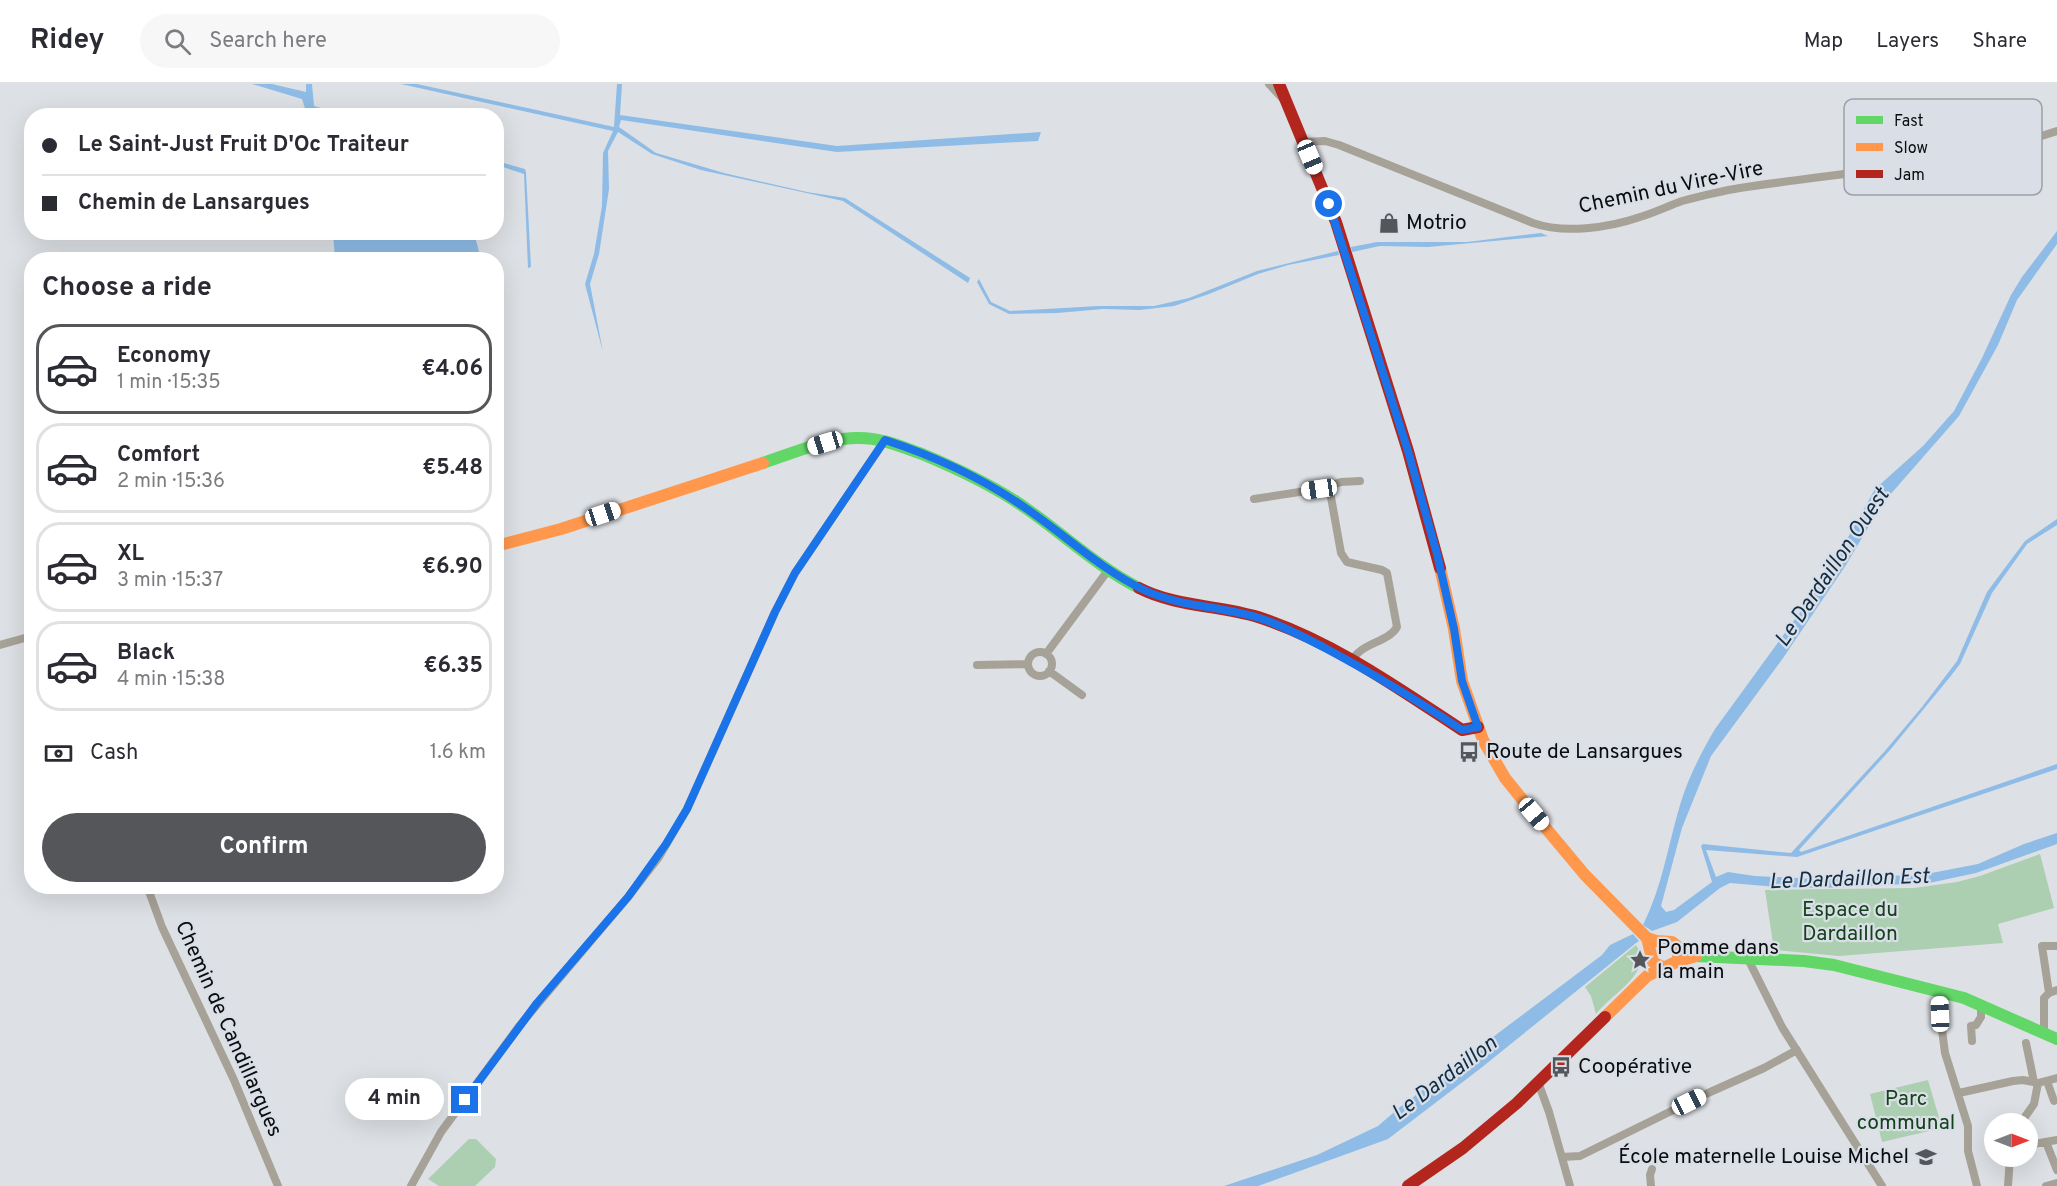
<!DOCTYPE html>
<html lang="en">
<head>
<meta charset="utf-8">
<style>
  body { margin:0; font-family:Overpass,sans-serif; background:#f7f7f7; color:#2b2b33; height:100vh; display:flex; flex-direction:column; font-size:22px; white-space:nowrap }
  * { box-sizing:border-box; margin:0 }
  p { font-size:20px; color:#7c7c81 }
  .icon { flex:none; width:33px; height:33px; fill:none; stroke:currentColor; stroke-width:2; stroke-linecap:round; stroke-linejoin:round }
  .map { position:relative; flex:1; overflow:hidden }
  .drawer { position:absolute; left:24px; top:168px; width:480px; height:642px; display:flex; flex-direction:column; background:#fff; border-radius:24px; box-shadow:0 6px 24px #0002 }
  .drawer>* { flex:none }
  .banner { position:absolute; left:24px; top:24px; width:480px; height:132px; border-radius:24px; box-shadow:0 6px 24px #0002; display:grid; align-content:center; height:132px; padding:0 18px; background:#fff }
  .needle { width:39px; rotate:90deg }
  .buttons { position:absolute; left:1984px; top:1029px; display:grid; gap:12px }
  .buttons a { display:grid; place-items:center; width:54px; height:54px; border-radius:50%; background:#fff; box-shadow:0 6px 24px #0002; font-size:30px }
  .end { position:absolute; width:27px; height:27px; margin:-14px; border:8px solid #1a73e8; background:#fff; box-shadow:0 0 0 3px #fff }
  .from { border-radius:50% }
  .bubble { position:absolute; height:42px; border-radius:21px; background:#fff; box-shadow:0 6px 24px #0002; font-size:20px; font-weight:700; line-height:42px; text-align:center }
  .car { position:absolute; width:18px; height:36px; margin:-18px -9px; border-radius:8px; box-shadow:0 0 4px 2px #0007; background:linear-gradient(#fff 24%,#345 0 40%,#fff 0 76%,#345 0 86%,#fff 0) }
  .banner b { display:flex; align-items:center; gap:21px; height:57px; font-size:22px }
  .banner b+b { border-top:2px solid #e1e1e2 }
  .banner i { width:15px; height:15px; background:#2b2b33 }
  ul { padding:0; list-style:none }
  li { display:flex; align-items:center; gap:18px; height:90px; margin:0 12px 9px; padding:0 6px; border:3px solid #e1e1e2; border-radius:24px }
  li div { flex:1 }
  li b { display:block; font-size:22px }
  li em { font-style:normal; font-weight:700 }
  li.selected { border-color:#545659 }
  li>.icon { width:54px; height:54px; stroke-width:1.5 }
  h2 { padding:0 18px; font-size:27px; line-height:72px }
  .pay { display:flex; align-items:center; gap:15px; height:66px; padding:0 18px; font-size:22px }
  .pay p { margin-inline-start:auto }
  .primary-button { display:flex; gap:12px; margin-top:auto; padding:12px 18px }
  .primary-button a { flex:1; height:69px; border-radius:36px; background:#545659; color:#fff; font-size:24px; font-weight:700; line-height:69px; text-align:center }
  header { display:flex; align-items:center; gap:36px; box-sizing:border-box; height:84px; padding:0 30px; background:#fff; border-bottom:2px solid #e1e1e2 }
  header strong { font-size:28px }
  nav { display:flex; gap:33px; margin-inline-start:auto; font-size:21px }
  .search { width:420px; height:54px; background:#f7f7f7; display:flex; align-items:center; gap:15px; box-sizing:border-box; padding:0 21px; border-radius:33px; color:#7c7c81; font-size:22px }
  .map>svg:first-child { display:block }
  .green { fill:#acceb1 }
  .water { fill:#8ebce6 }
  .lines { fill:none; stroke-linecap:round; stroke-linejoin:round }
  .street { stroke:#a6a298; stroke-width:8 }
  .fast { stroke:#63d668; stroke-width:12 }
  .slow { stroke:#ff974d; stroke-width:12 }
  .jam { stroke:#b3261e; stroke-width:12 }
  .route { stroke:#1a73e8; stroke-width:8 }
  .labels { text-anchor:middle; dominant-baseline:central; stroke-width:4.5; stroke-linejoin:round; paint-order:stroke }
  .street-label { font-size:21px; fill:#0a0c0e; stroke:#dadfe7 }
  .poi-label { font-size:21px; fill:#0a0c0e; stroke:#dadfe7; text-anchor:start }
  .park-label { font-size:21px; fill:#14421b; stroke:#dadfe7 }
  .water-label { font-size:22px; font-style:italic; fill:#112d45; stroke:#dadfe7 }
  .key { fill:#dadfe7; stroke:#9ca0a6; stroke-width:1.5 }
  .key-label { font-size:16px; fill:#0a0c0e }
</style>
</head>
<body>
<header>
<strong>Ridey</strong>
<div class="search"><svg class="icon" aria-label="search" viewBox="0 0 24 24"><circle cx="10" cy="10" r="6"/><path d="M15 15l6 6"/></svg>Search here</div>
<nav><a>Map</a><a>Layers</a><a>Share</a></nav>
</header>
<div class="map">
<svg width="2057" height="1102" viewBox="0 0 2057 1102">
  <rect width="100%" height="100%" fill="#dde0e4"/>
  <path class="green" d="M 2040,770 L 2054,824 L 1998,840 L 2003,859 L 1839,872 L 1774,866 L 1765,806 L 1914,804 L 1957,798 L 1980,792 Z
    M 1636,861 L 1643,873 C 1635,901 1614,908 1596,930 L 1591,912 L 1585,903 Z
    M 1928,996 L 1942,1044 L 1882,1058 L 1870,1010 Z
    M 469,1055 L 476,1055 L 496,1075 L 495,1083 L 475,1102 L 439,1102 L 428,1095 Z"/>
  <path class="water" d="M 252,0 L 272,0 L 306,8 L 306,0 L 312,0 L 314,22 L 345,31 L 307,31 L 302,15 Z
    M 401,0 L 417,0 L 614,43 L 617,0 L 622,0 L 620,31 L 837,62 L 1041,48 L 1038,57 L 837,68 L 621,36 L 619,43 L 656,69 L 663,71 L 724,89 L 807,108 L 845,114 L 970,194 L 968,199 L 843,117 L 701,86 L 652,70 L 618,48 L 608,67 L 609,105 L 599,170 L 590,200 L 603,268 L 585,200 L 594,170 L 602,122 L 603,69 L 613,47 Z
    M 496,77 L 525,85 L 526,88 L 531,183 L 528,184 L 524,90 L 497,81 Z
    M 2057,147 L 2057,160 L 2017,216 L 1998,261 L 1959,332 L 1882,420 L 1846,481 L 1781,577 L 1711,672 L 1682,744 L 1661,822 L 1666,828 L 1674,826 L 1712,798 L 1701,762 L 1703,760 L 1791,769 L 1884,668 L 1922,623 L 1957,577 L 1987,508 L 2025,457 L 2057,435 L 2057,441 L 2027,460 L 1992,509 L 1960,580 L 1950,593 L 1890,666 L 1799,766 L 1801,768 L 2057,680 L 2057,685 L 1797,773 L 1706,766 L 1716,793 L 1728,788 L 1755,792 L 1817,795 L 1872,791 L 1916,792 L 1978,780 L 2024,760 L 2057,749 L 2057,760 L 1976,789 L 1929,799 L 1824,804 L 1777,803 L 1730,799 L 1720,804 L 1677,838 L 1652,847 L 1643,841 C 1662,803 1668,762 1680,721 C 1688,694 1701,669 1715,645 L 1827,491 L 1875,405 L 1923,362 L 1954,327 L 1982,274 L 2011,211 L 2022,193 Z
    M 333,149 L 474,149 L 480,171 L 462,176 L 335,175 Z
    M 1541,149 L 1548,152 L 1428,163 L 1380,162 L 1352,168 L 1351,163 L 1377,158 L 1467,158 Z
    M 1338,167 L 1339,171 L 1288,181 L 1258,190 L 1209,210 L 1174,222 L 1140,226 L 1103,225 L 1057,229 L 1009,230 L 989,220 L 977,198 L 979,195 L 991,218 L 1010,227 L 1098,222 L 1154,222 L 1189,214 L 1257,187 Z
    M 1633,850 L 1639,857 L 1636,859 L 1481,984 L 1388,1055 L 1258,1102 L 1224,1102 L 1317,1071 L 1378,1042 L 1400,1023 L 1602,871 L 1610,861 Z"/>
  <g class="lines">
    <path class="street" d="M 1269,0 L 1283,15
      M 1304,58 L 1325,57 L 1339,61 L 1533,139 C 1564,150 1608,144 1640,133 C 1654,129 1668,122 1682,117 C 1701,112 1721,107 1740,104 C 1846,88 1955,81 2057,47
      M 1254,415 L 1319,405 L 1329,402
      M 0,561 L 32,552
      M1028 580a12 12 0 1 1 24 0a12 12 0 1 1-24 0Z
      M 1046,570 L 1109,485
      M 1351,578 C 1361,558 1388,559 1397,543 L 1387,489 L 1382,486 L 1347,478 L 1341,469 L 1329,402 L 1341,398 L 1360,397
      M 977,581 L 1028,580
      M 1049,587 L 1082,611
      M 147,802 L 162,843 L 234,996 L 278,1102
      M 1748,875 L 1782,943 L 1882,1102
      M 1940,908 L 1940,930 L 1945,969 L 1968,1042 L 1968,1067 L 1977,1102
      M 2049,909 L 2042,862 L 2057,862
      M 2044,949 L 2044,914 L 2049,909 L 2057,906
      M 1972,957 L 1971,942 L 1976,941 L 1981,933 L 1981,920
      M 2026,959 L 2034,998
      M 2047,997 L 2054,1017
      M 1538,998 L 1549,1028 L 1570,1102
      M 1959,1009 L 2013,997 L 2023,996 L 2038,999 L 2057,994
      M 2020,1040 L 2034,1020 L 2038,999
      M 2046,1058 L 2057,1086
      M 2028,1061 L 2057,1056
      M 1562,1073 L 1580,1072 L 1584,1070 L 1708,1009 L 1764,984 L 1797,966
      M 411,1102 L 441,1048 L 520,941 L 628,813 L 659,773 L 687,725 L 775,528 L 795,489 L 885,356
      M 1651,1102 L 1650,1091 L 1652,1085
      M 2008,1102 L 2010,1072
      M 2046,1102 L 2057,1099"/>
    <path class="fast" d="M 763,379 C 793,369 824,355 856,354 C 879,353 900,362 922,370 C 958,385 995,402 1027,425 C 1064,451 1098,483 1139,504
      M 1679,867 L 1696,872 L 1804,877 L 1834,881 L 1964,914 L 2057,955"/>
    <path class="slow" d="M 496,462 L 561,445 L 763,379
      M 1440,484 L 1454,545 L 1462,597 L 1483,656 L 1505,694 L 1534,730 L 1585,791 L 1647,854 L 1653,878 L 1665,884
      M 1647,854 L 1656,857 L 1672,858 L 1677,862 L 1678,872
      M 1605,933 L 1647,892 L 1676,878 L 1696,872"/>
    <path class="jam" d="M 1279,0 L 1336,138 L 1408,367 L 1440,484
      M 1139,504 C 1176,523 1219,521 1258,533 C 1332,557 1398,604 1462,646 L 1478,643
      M 1408,1102 L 1463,1064 L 1517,1019 L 1605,933"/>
  </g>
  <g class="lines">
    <path class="route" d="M 465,1016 L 537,919 L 628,813 L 666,760 L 687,725 L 775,528 L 795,489 L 885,356 C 934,372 982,394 1024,423 C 1064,450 1100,485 1144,506 C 1180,523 1221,522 1259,534 C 1282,541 1304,553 1325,564 C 1372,589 1418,617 1462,646 L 1478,643 L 1462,597 L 1454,545 L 1437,470 L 1408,367 L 1329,120"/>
  </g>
  <defs>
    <g id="shop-bare" transform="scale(1.62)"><path d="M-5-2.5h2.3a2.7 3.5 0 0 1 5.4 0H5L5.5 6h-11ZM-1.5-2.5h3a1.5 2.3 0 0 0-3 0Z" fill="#545659" stroke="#dadfe7" stroke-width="2.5" paint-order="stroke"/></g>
    <g id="bus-bare" transform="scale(1.62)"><path d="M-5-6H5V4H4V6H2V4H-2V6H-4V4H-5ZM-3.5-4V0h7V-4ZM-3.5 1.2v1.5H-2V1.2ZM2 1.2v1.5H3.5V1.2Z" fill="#545659" stroke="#dadfe7" stroke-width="2.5" paint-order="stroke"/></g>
    <g id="sight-bare" transform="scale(1.62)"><path d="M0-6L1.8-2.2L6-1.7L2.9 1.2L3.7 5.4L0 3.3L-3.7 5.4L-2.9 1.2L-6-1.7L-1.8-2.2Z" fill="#545659" stroke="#dadfe7" stroke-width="2.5" paint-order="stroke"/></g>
    <g id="school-bare" transform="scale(1.62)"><path d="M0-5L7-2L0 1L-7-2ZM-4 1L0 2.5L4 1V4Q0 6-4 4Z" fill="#545659" stroke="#dadfe7" stroke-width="2.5" paint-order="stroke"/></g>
  </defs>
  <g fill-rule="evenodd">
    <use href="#shop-bare" x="1389" y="139"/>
    <use href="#bus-bare" x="1469" y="668"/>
    <use href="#sight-bare" x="1640" y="876"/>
    <use href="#bus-bare" x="1561" y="983"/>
    <use href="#school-bare" x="1926" y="1073"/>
  </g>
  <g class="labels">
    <g class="street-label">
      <text transform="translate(1671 104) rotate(-12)">Chemin du Vire-Vire</text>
      <text transform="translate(228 945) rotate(66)">Chemin de Candillargues</text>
    </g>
    <g class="poi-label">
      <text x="1406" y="139">Motrio</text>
      <text x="1486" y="668">Route de Lansargues</text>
      <text x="1657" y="864">Pomme dans<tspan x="1657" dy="24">la main</tspan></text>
      <text x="1578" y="983">Coopérative</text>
      <text x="1909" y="1073" text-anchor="end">École maternelle Louise Michel</text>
    </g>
    <g class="park-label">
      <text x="1850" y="826">Espace du<tspan x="1850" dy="24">Dardaillon</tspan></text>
      <text x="1906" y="1015">Parc<tspan x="1906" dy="24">communal</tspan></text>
    </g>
    <g class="water-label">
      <text transform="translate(1833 484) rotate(-56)">Le Dardaillon Ouest</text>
      <text transform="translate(1849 796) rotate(-2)">Le Dardaillon Est</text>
      <text transform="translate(1445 995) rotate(-37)">Le Dardaillon</text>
    </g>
  </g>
  <rect x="1844" y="15" width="198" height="96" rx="9" class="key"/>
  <rect x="1856" y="32" width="27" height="8" fill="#63d668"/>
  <rect x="1856" y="59" width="27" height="8" fill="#ff974d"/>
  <rect x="1856" y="86" width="27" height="8" fill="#b3261e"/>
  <g class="key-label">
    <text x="1894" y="42">Fast</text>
    <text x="1894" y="69">Slow</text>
    <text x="1894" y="96">Jam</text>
  </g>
</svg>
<div class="buttons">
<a><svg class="needle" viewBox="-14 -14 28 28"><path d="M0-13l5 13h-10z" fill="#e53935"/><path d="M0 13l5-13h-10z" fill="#7c7c81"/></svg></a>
</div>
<i class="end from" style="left:1329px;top:120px"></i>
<i class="end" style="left:465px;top:1016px"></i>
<div class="bubble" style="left:345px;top:994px;width:99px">4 min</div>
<i class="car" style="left:1310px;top:73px;rotate:157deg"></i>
<i class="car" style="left:825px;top:359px;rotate:253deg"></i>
<i class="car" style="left:1319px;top:405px;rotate:262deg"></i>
<i class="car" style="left:603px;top:430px;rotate:72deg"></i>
<i class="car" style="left:1534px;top:730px;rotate:140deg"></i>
<i class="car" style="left:1940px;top:930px;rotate:358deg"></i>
<i class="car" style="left:1689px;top:1018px;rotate:64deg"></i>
<div class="banner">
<b><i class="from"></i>Le Saint-Just Fruit D'Oc Traiteur</b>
<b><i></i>Chemin de Lansargues</b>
</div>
<section class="drawer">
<h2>Choose a ride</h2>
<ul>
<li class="selected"><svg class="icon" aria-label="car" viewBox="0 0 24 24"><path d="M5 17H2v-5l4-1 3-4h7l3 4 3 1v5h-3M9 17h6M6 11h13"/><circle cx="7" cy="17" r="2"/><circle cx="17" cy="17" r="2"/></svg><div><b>Economy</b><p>1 min · 15:35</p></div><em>€4.06</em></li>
<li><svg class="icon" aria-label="car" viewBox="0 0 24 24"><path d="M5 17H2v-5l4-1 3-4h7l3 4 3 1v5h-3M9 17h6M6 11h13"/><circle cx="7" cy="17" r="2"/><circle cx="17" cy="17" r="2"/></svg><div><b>Comfort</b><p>2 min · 15:36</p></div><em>€5.48</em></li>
<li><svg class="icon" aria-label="car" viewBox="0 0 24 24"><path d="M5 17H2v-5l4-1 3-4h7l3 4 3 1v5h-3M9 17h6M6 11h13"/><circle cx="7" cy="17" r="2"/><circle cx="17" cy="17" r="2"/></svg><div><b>XL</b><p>3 min · 15:37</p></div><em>€6.90</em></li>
<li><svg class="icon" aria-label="car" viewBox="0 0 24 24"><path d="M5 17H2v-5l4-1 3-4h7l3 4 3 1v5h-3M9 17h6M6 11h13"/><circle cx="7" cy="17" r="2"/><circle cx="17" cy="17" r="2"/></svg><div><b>Black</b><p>4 min · 15:38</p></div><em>€6.35</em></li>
</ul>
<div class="pay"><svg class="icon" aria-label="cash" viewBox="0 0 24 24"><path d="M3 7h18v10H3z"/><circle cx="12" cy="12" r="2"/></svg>Cash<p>1.6 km</p></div>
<div class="primary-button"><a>Confirm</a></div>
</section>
</div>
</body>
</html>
